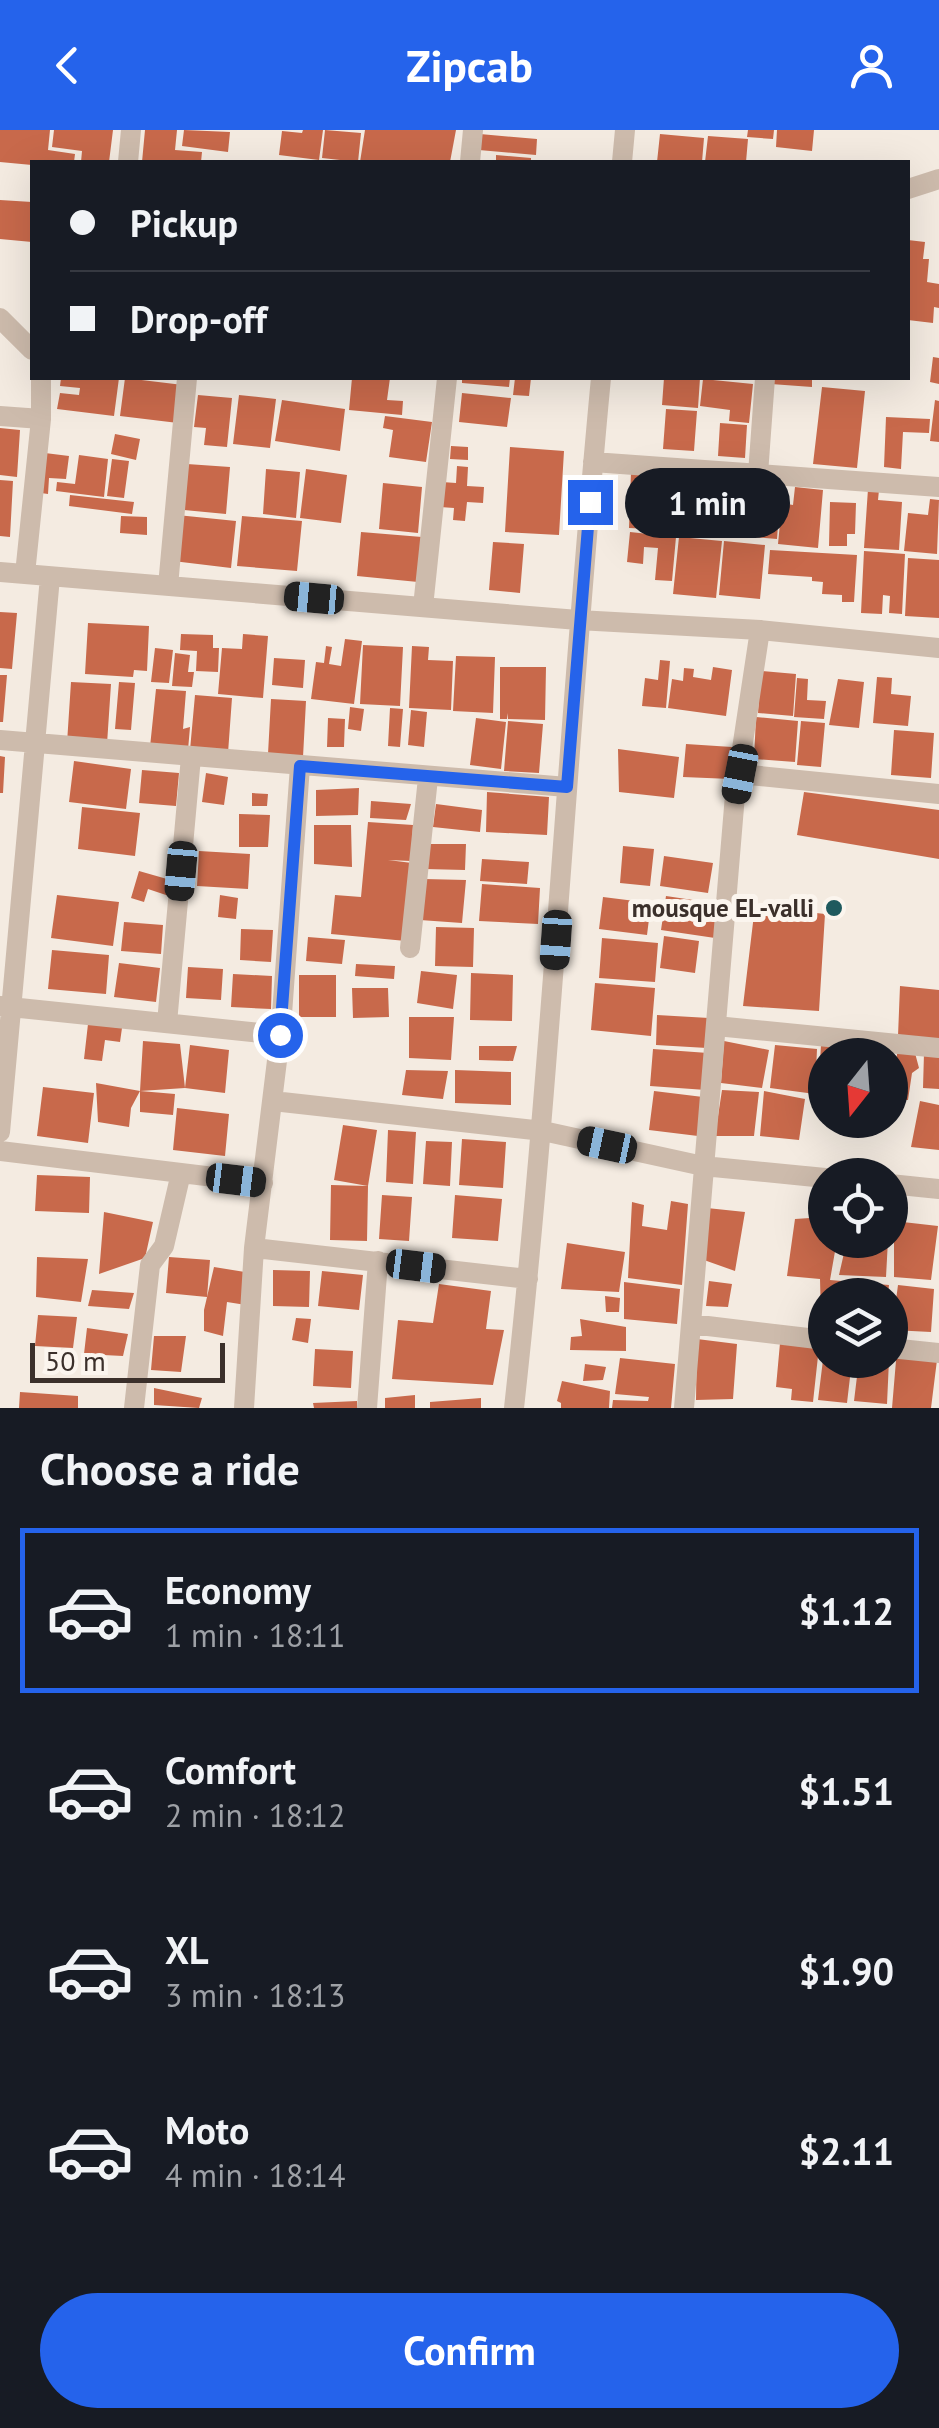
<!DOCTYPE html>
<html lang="en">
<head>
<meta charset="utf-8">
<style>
  body { margin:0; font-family:"PT Sans",sans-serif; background:#242831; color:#f1f3f6; height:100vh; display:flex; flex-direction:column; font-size:38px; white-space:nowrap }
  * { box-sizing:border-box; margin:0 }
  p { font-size:32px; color:#9ea1a6 }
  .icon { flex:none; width:55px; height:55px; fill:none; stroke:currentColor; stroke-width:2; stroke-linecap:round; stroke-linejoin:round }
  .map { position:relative; height:1278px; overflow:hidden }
  .drawer { display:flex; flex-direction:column; background:#171b24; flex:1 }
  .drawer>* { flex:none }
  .guide { position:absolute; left:30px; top:30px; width:880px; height:220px; border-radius:0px; box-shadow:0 10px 40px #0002; display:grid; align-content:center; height:220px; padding:0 40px; background:#171b24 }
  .needle { width:65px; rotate:197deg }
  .controls { position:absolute; left:808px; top:908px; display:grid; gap:20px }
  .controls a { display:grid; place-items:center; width:100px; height:100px; border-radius:50%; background:#171b24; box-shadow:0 10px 40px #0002; font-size:50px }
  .scale { position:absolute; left:30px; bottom:25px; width:195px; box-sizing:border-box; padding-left:10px; border:5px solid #3b302b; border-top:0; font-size:28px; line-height:35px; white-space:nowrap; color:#3b302b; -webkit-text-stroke:8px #fbf5ee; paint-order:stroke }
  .end { position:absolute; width:45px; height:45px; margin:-22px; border:12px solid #2563eb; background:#fff; box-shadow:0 0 0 5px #fff }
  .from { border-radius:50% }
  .bubble { position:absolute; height:70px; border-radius:35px; background:#171b24; box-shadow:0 10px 40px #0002; font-size:32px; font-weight:600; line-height:70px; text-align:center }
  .car { position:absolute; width:30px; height:60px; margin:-30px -15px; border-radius:12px; box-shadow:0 0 8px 2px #0007; background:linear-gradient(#222 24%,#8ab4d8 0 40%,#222 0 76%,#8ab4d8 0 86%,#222 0) }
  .guide b { display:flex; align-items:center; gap:35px; height:95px; font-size:38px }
  .guide b+b { border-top:2px solid #363941 }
  .guide i { width:25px; height:25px; background:#f1f3f6 }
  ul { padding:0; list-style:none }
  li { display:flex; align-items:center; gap:30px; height:165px; margin:0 20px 15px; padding:0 20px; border:5px solid transparent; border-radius:0px }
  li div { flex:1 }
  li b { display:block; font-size:38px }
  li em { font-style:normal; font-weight:600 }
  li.selected { border-color:#2563eb }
  li>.icon { width:90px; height:90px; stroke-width:1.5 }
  h2 { padding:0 40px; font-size:45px; line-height:120px }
  .action { display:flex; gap:20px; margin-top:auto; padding:20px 40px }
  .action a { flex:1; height:115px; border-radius:60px; background:#2563eb; color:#fff; font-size:40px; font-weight:600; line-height:115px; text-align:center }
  header { display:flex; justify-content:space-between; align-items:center; height:130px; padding:0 40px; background:#2563eb; color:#fff; font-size:45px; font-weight:600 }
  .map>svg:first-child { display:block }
  .building { fill:#c8694b }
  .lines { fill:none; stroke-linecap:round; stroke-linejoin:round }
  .street { stroke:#cdbbac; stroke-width:20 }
  .route { stroke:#2563eb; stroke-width:12 }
  .poi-dot { fill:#1f5a5e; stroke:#fbf5ee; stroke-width:4 }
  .labels { text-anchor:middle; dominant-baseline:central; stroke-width:10; stroke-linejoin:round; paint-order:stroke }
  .poi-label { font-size:25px; font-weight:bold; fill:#3b302b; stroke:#fbf5ee; text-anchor:end }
</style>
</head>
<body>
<header><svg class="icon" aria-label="back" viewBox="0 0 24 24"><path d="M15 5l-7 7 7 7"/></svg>Zipcab<svg class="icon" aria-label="person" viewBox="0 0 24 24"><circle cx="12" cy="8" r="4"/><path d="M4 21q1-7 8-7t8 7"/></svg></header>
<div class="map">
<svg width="939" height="1278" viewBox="0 0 939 1278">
  <rect width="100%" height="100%" fill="#f4ebe1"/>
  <path class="building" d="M 0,0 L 50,0 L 48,20 L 75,24 L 74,32 L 32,32 L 32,35 L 0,32 Z
    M 54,0 L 113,0 L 109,32 L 81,32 L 82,21 L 52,17 Z
    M 145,0 L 177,0 L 175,20 L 202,22 L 201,32 L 142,32 Z
    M 184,0 L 230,2 L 228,22 L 182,16 Z
    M 303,0 L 323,0 L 319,30 L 279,25 L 282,1 L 302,3 Z
    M 325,0 L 361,3 L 358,32 L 322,28 Z
    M 365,0 L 456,0 L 450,32 L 360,32 Z
    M 748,0 L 774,0 L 773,9 L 747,7 Z
    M 777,0 L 814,0 L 812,21 L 776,17 Z
    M 480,4 L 537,9 L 536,25 L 479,20 Z
    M 660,4 L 704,8 L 702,32 L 657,32 Z
    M 708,6 L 748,9 L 746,32 L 705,32 Z
    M 496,25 L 531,28 L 531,32 L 496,32 Z
    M 0,70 L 32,72 L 32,112 L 0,109 Z
    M 908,110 L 925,112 L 923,129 L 929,129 L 927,152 L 939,154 L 939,178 L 934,177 L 933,193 L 908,190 Z
    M 933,227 L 939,228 L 939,254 L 930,252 Z
    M 61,248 L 119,248 L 114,286 L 57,279 L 60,263 L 79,265 L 80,258 L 60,256 Z
    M 125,248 L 183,255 L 178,293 L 120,286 Z
    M 352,248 L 390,248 L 387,270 L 403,271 L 402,285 L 349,280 Z
    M 462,248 L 510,248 L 509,257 L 462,253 Z
    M 515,248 L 531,248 L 529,266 L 513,265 Z
    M 664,248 L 700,248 L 698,278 L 662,275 Z
    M 771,248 L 812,248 L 812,257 L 771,254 Z
    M 703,249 L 753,254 L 749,293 L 729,291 L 730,280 L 700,276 Z
    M 822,257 L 865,261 L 857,338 L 813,334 Z
    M 462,263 L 511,268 L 507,297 L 459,292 Z
    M 198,265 L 232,268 L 227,317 L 204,315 L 206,298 L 194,297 Z
    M 239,265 L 276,269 L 270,318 L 233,314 Z
    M 282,270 L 345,279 L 340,321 L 275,311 Z
    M 935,270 L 939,271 L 939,312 L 930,311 Z
    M 666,279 L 697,281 L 694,321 L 663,319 Z
    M 385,286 L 432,292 L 426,332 L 389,327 L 393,300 L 383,298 Z
    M 886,287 L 930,289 L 929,303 L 903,302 L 901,339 L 884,337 Z
    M 720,293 L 747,295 L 745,328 L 718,326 Z
    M 0,298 L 20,300 L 17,347 L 0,345 Z
    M 115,304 L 140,309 L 136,330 L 111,324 Z
    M 451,316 L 468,317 L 468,330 L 450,329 Z
    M 510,317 L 564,321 L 559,405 L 505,402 Z
    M 45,323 L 69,326 L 66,349 L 49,348 L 48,364 L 41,363 Z
    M 79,325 L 108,329 L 104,367 L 56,361 L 57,352 L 75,354 Z
    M 112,329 L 129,331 L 124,368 L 107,366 Z
    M 187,334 L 230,337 L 226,384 L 184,380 Z
    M 457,336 L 468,337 L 467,356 L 484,357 L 483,373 L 467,372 L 465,391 L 453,390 L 454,378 L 440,377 L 442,352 L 456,353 Z
    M 266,339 L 300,342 L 296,388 L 263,384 Z
    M 306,339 L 347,345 L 341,393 L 300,388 Z
    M 631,342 L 672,343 L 670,400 L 629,398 Z
    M 697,348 L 781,355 L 777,409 L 692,402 Z
    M 0,350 L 13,351 L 10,407 L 0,406 Z
    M 383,353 L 422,357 L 418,403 L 379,399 Z
    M 795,357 L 823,360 L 818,418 L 778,414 L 782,373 L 793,375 Z
    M 868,359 L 879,360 L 878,370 L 902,372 L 899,420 L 864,418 Z
    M 70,365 L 134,372 L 132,384 L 69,376 Z
    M 930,369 L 939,370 L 937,424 L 904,421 L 908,383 L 928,385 Z
    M 830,372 L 856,373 L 855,404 L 847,404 L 847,416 L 829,416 Z
    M 177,385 L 236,391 L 231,438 L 173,431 Z
    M 121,386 L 147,387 L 147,405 L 120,403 Z
    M 242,386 L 302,391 L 297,441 L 237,436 Z
    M 361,402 L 422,407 L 418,452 L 357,446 Z
    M 630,402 L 676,407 L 672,451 L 655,450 L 658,418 L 644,417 L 643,434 L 627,432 Z
    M 679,407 L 722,411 L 716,468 L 673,464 Z
    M 724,411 L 765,415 L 760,469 L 719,465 Z
    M 493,412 L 524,414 L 520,463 L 489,460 Z
    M 770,420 L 857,425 L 854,472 L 842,472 L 842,465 L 822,464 L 823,452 L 812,451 L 812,447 L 768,444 Z
    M 864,421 L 905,424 L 902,484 L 889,483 L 890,466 L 883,465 L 882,484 L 861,483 Z
    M 908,428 L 939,430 L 939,488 L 905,486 Z
    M 0,482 L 17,483 L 12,539 L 0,538 Z
    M 88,493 L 149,496 L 147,541 L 134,540 L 133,547 L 85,544 Z
    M 181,504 L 213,505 L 213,518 L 219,518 L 218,542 L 196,541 L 197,521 L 180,520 Z
    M 243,504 L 268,506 L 263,568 L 218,564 L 222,518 L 242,519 Z
    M 345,509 L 362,511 L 354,574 L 311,569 L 316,532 L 324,533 L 326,516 L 332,517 L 329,534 L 341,536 Z
    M 363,515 L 403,517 L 400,576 L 360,574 Z
    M 412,516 L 429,517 L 428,530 L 453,531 L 451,580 L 409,578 Z
    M 155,518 L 173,520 L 169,553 L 151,552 Z
    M 175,523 L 190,525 L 188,542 L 194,542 L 192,557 L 172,556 Z
    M 456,526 L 495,527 L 493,583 L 453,581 Z
    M 274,528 L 305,530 L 303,558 L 272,555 Z
    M 660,530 L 670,531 L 666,578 L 642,576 L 645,548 L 658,550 Z
    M 500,537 L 546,537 L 545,590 L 508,589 L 507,583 L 507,589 L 500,589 Z
    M 713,537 L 732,540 L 726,586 L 668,578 L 672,549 L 683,551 L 684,538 L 694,539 L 693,547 L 711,550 Z
    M 761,541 L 796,544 L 793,586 L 758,583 Z
    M 0,545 L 7,545 L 3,592 L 0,592 Z
    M 877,547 L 892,548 L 891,564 L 911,566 L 908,596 L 873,593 Z
    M 797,548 L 808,549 L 807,570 L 826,571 L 824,589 L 794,587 Z
    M 838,549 L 864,552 L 859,598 L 829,595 Z
    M 71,552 L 111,554 L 107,614 L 67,613 Z
    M 119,552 L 135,553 L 131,600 L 115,599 Z
    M 156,559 L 186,561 L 183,599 L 190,597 L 188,620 L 150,617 Z
    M 195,565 L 232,568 L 228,623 L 190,620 Z
    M 271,569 L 306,571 L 303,627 L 268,624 Z
    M 350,577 L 364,579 L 361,601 L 348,599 Z
    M 390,578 L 403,579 L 400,617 L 388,616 Z
    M 411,580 L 427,582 L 424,617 L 408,615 Z
    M 756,587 L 798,591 L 795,632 L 754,629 Z
    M 328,588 L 345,589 L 344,617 L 327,617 Z
    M 476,588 L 506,592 L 501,639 L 470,635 Z
    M 508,591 L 543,594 L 539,643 L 504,641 Z
    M 801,591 L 825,593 L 821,637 L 797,635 Z
    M 894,600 L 934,603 L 931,648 L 891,645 Z
    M 686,614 L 732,617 L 731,649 L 683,647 Z
    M 618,619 L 679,627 L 674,668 L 619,662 Z
    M 0,626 L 5,627 L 3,663 L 0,663 Z
    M 74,631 L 131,639 L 126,679 L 69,672 Z
    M 142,640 L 179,643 L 176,676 L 139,673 Z
    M 206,643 L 228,647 L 224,675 L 202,672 Z
    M 359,658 L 358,685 L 316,686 L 316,660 Z
    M 487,662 L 549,667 L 547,705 L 486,702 Z
    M 804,662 L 939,680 L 939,729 L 797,705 Z
    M 252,663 L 268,664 L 267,676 L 252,676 Z
    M 371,671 L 411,674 L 406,690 L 370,688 Z
    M 436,674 L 482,680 L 480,702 L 433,697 Z
    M 82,677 L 140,683 L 135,726 L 78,719 Z
    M 239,684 L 270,685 L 268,717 L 239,717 Z
    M 368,692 L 413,695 L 411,731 L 388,730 L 412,733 L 406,811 L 331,804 L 335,765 L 361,767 Z
    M 314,695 L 351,695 L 352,737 L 314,734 Z
    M 425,714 L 466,714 L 465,740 L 425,739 Z
    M 623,716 L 654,719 L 650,756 L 620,753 Z
    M 199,721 L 250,724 L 248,759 L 197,756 Z
    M 664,726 L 713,733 L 708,763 L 660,756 Z
    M 482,729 L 529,732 L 527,754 L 480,751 Z
    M 139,741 L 174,751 L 169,766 L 148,759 L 144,772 L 131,768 Z
    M 424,749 L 466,750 L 462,793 L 420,790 Z
    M 482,754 L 540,758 L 538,794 L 479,791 Z
    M 57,765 L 119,772 L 113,816 L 51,808 Z
    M 220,765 L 238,768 L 236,789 L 218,787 Z
    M 666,766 L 720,774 L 715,808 L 661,800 Z
    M 603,767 L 651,773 L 647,805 L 599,799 Z
    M 755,776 L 825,784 L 819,881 L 743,876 Z
    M 124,792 L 163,795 L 161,824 L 121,821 Z
    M 436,797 L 474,798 L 473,837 L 435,836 Z
    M 241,799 L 273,800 L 271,832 L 240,830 Z
    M 664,806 L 699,811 L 695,843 L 660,838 Z
    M 308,807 L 345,810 L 342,834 L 306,831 Z
    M 602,808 L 658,813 L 655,852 L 599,848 Z
    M 52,820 L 109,825 L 106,864 L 48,859 Z
    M 119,833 L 160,838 L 156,872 L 114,867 Z
    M 356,834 L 395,836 L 394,849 L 355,846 Z
    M 188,837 L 223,839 L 221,870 L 186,868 Z
    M 421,841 L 457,845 L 453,879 L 417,873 Z
    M 471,843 L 513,845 L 512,891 L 470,890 Z
    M 233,844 L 272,846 L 271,879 L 231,877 Z
    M 299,845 L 336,845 L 336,887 L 299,887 Z
    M 595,853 L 655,858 L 651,906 L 591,900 Z
    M 900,856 L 939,860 L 939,910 L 898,906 Z
    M 352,858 L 388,858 L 389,887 L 353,888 Z
    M 657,885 L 709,888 L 707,918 L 656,915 Z
    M 409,887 L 454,887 L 451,930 L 409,928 Z
    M 88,894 L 122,898 L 120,912 L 105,910 L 102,931 L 84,929 Z
    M 143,911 L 180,914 L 185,958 L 190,915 L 229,920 L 225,963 L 185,958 L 140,961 L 175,964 L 173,985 L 140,982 L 140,961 L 131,978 L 129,997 L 98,992 L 96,953 L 140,961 Z
    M 724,911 L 769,920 L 762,958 L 721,953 Z
    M 775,915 L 817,919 L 815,964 L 770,958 Z
    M 821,915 L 835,916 L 835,925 L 825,925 L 825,965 L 818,964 Z
    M 479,916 L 517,916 L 513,931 L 479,930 Z
    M 653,919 L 708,923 L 706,960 L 650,956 Z
    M 915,923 L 919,938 L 912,943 L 908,970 L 890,970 L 890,938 L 896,936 L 897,924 Z
    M 924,923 L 939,924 L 939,959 L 923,958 Z
    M 406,940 L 448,941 L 443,969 L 402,965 Z
    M 455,940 L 511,942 L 511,975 L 455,973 Z
    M 43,957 L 94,963 L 88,1013 L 37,1006 Z
    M 722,960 L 759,962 L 754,1006 L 715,1006 Z
    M 654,961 L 703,967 L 698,1006 L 649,1000 Z
    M 764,961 L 805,969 L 799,1010 L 760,1006 Z
    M 920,971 L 939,975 L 939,1020 L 911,1017 Z
    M 177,978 L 229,984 L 225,1026 L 173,1020 Z
    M 343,995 L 377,1000 L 368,1056 L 367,1111 L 330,1110 L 331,1055 L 368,1056 L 334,1050 Z
    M 388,1000 L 416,1002 L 413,1054 L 386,1052 Z
    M 462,1009 L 506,1012 L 503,1058 L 459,1055 Z
    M 426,1011 L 452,1012 L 450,1056 L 423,1054 Z
    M 37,1045 L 90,1047 L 89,1083 L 35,1081 Z
    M 382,1065 L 412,1067 L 409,1111 L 379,1109 Z
    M 455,1065 L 502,1069 L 498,1111 L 452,1108 Z
    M 671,1071 L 688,1074 L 682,1155 L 628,1148 L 632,1072 L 644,1075 L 642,1096 L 667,1100 Z
    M 707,1078 L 745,1082 L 735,1141 L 704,1130 Z
    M 104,1082 L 153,1092 L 145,1128 L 99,1144 Z
    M 825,1087 L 825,1110 L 837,1110 L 830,1150 L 889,1155 L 888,1165 L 825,1165 L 825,1187 L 821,1187 L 820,1149 L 787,1146 L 795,1089 Z
    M 894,1091 L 938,1096 L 931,1150 L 894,1147 Z
    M 847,1110 L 888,1110 L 886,1147 L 839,1145 Z
    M 567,1113 L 625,1122 L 619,1162 L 561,1159 Z
    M 37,1127 L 88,1129 L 81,1172 L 36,1167 Z
    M 169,1127 L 210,1130 L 207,1167 L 166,1163 Z
    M 214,1137 L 251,1143 L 246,1175 L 227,1172 L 223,1206 L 204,1201 L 204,1180 Z
    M 273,1140 L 310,1141 L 309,1177 L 273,1176 Z
    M 322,1141 L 363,1145 L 359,1180 L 318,1176 Z
    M 709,1151 L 732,1154 L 728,1177 L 706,1176 Z
    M 624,1152 L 680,1159 L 677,1194 L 624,1189 Z
    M 439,1154 L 491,1161 L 486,1199 L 504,1200 L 493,1255 L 392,1249 L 398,1190 L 433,1193 Z
    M 898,1155 L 934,1159 L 931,1202 L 892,1200 Z
    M 92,1160 L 134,1163 L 129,1179 L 88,1176 Z
    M 605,1166 L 620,1168 L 619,1182 L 606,1182 Z
    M 38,1185 L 77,1187 L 73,1218 L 35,1216 Z
    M 296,1188 L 311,1189 L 308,1213 L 292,1210 Z
    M 580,1189 L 626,1197 L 626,1221 L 570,1220 L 571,1207 L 582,1206 Z
    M 87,1198 L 128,1204 L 123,1226 L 84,1224 Z
    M 154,1206 L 186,1206 L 181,1242 L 151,1240 Z
    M 697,1209 L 737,1214 L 733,1269 L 696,1270 Z
    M 780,1213 L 819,1217 L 813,1272 L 791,1270 L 792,1259 L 776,1257 Z
    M 315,1219 L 353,1221 L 351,1258 L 313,1256 Z
    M 897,1219 L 937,1230 L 931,1278 L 892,1278 Z
    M 620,1228 L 675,1234 L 671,1278 L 612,1278 L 613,1270 L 648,1271 L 649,1267 L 615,1264 Z
    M 823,1230 L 852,1230 L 847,1273 L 818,1270 Z
    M 859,1230 L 889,1230 L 887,1274 L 854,1271 Z
    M 585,1234 L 606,1237 L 603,1250 L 583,1251 Z
    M 562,1251 L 610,1261 L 609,1278 L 561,1278 L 561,1273 L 557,1271 Z
    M 154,1258 L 202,1268 L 199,1278 L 154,1275 Z
    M 20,1262 L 78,1266 L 78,1278 L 19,1278 Z
    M 415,1265 L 415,1278 L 385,1278 L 385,1268 Z
    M 481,1268 L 481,1278 L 430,1278 L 430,1272 Z
    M 357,1271 L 357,1278 L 314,1278 L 313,1273 Z"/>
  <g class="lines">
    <path class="street" d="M 128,32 L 131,0
      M 470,32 L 473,0
      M 622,32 L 625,0
      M 908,59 L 939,49
      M 0,188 L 32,220
      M 0,286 L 41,289
      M 593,332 L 939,357
      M 758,344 L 765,248
      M 0,442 L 578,490 L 760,500 L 939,518
      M 25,444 L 41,289 L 41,248
      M 168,456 L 187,248
      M 423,477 L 447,248
      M 0,610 L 567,657
      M 740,644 L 939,664
      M 410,818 L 428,648
      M 0,876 L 280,905
      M 167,893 L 191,627
      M 716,896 L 939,918
      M 273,971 L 543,1001 L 703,1036 L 825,1048
      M 0,1002 L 50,447
      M 0,1021 L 263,1053
      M 890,1054 L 939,1059
      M 254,1118 L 528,1149
      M 691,1194 L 825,1210
      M 890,1218 L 939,1223
      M 134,1278 L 150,1135 L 164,1116 L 181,1043
      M 244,1278 L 254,1118 L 281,898 L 300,636
      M 367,1278 L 378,1131
      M 514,1278 C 552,935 568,591 601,248
      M 684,1278 L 735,665 L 760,500"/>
  </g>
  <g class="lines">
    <path class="route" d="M 280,905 L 300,636 L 567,657 L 590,372"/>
  </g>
  <circle class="poi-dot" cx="834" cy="778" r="10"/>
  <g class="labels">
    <g class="poi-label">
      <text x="814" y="778">mousque EL-valli</text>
    </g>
  </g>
</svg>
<div class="controls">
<a><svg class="needle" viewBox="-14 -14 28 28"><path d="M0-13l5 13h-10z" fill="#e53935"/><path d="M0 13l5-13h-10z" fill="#9ea1a6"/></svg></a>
<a><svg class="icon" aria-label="locate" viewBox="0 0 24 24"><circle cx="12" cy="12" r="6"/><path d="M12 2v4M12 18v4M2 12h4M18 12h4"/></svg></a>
<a><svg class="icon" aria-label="layers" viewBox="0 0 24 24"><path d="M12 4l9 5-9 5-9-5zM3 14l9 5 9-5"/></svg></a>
</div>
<div class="scale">50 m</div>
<i class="end from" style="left:280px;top:905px"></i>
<i class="end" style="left:590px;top:372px"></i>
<div class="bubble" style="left:625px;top:338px;width:165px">1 min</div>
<i class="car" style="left:314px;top:468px;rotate:275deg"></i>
<i class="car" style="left:740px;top:644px;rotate:191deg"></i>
<i class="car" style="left:181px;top:741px;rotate:185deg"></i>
<i class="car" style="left:556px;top:810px;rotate:184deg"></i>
<i class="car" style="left:607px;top:1015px;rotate:282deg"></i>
<i class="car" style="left:236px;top:1050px;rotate:97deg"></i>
<i class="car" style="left:416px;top:1136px;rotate:97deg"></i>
<div class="guide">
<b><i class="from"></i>Pickup</b>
<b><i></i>Drop-off</b>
</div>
</div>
<section class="drawer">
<h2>Choose a ride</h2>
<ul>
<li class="selected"><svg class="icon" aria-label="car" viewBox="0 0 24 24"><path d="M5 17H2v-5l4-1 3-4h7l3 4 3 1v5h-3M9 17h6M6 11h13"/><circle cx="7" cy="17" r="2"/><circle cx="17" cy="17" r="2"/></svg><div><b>Economy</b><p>1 min · 18:11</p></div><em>$1.12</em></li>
<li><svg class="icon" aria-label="car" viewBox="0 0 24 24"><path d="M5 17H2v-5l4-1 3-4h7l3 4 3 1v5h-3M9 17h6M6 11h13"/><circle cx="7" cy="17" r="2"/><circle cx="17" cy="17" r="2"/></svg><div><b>Comfort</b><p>2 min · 18:12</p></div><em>$1.51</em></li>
<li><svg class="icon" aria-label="car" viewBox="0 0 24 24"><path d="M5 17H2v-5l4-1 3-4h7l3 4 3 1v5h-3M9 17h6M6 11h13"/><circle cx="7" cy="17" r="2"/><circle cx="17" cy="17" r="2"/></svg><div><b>XL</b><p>3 min · 18:13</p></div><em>$1.90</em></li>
<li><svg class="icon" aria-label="car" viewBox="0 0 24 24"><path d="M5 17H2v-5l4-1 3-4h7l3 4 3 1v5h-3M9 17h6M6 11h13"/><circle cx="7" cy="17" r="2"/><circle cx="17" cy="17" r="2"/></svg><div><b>Moto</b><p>4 min · 18:14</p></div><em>$2.11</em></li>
</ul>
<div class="action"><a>Confirm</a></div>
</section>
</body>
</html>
